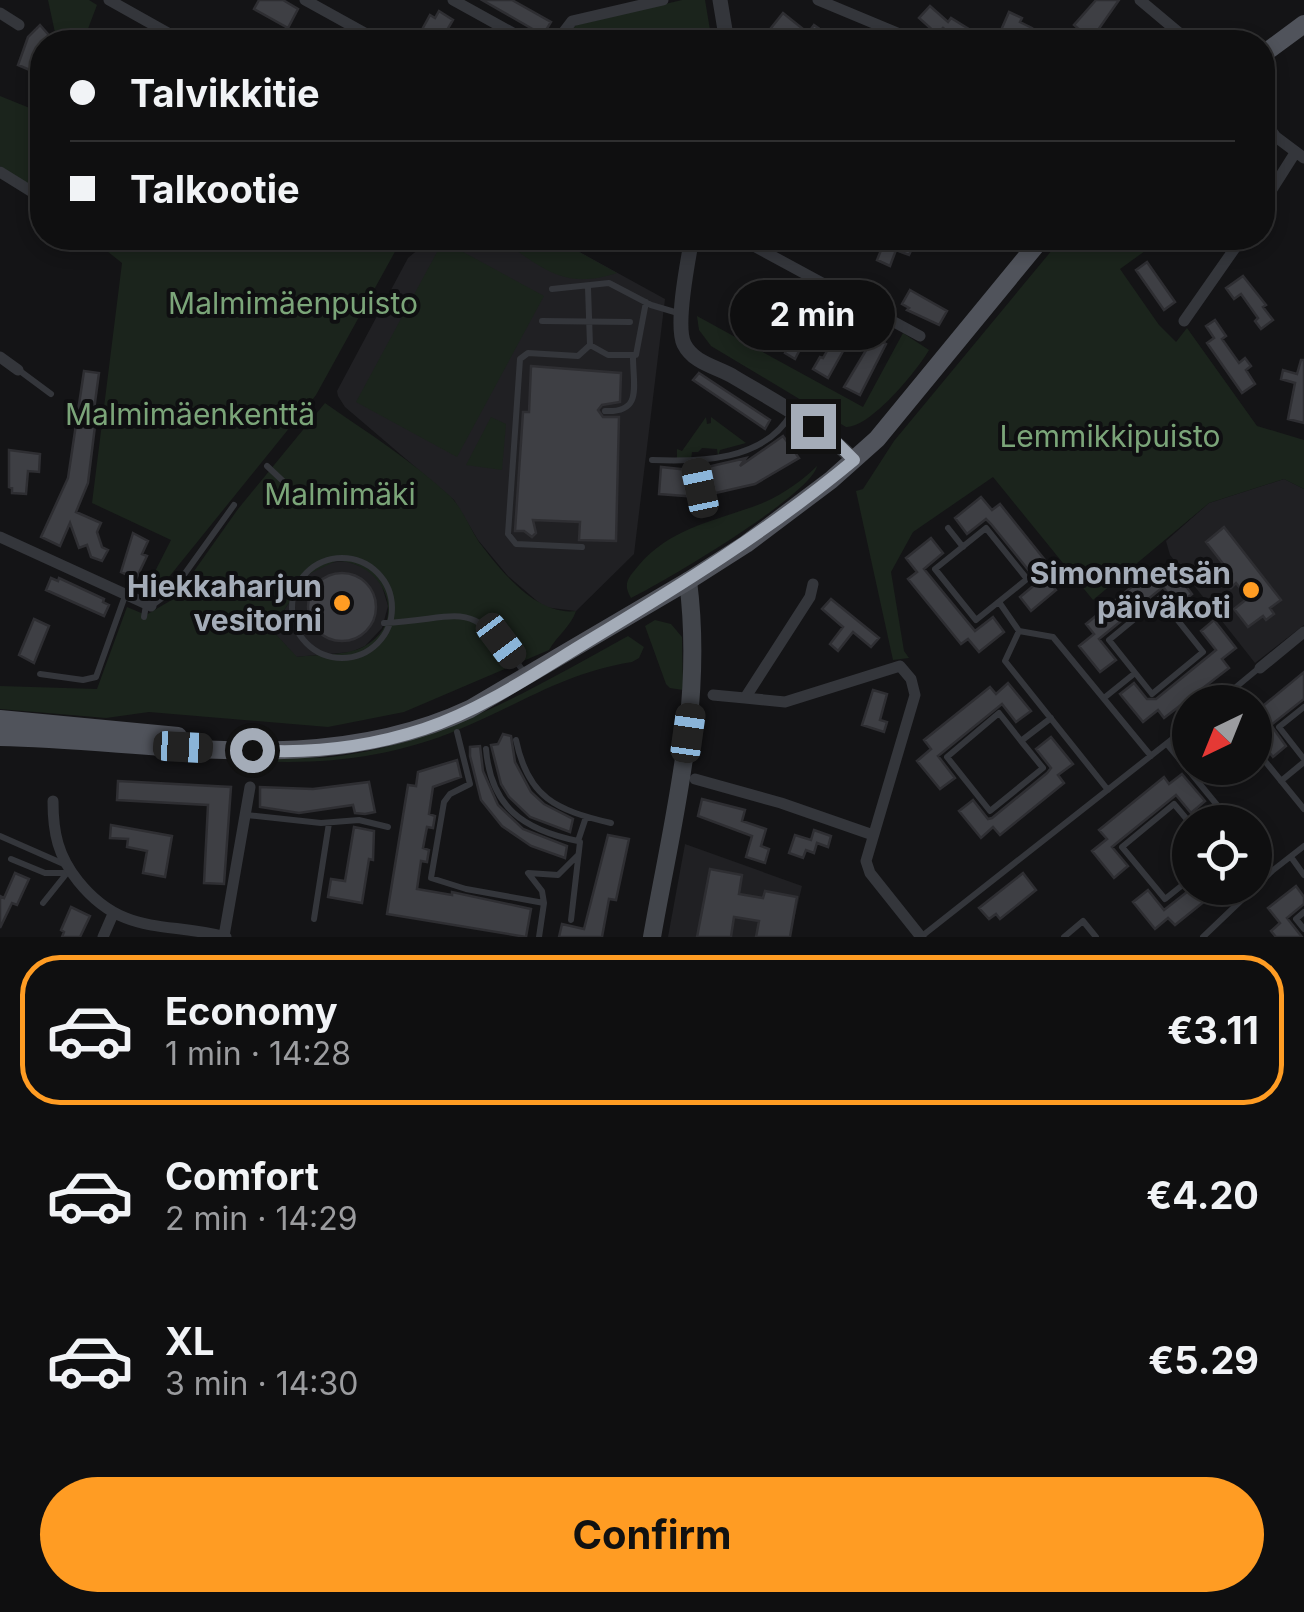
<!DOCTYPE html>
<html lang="en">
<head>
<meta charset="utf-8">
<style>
  body { margin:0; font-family:Inter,sans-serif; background:#181819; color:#f1f3f6; height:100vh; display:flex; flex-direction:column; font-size:38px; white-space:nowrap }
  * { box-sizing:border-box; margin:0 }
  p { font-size:32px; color:#9b9c9f }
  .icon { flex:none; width:55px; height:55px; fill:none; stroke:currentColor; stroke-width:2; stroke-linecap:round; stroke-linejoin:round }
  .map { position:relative; height:937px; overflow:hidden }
  .sheet { display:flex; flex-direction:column; background:#0f0f10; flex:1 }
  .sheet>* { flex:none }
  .guide { position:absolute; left:30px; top:30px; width:1245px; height:220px; border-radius:40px; box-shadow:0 5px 15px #0003,0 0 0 2px #2f2f30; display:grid; align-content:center; height:220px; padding:0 40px; background:#0f0f10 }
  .needle { width:65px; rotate:223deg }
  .buttons { position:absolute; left:1172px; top:685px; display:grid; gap:20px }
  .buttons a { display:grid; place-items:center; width:100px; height:100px; border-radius:50%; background:#0f0f10; box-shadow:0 5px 15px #0003,0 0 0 2px #2f2f30; font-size:50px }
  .end { position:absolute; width:45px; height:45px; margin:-22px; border:12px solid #a4acb8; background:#111; box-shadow:0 0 0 5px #111 }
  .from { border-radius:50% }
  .bubble { position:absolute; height:70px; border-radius:35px; background:#0f0f10; box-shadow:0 5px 15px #0003,0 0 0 2px #2f2f30; font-size:32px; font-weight:700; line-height:70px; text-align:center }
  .car { position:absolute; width:30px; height:60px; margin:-30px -15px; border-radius:12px; box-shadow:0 0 8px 2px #0007; background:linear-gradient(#222 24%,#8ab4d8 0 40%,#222 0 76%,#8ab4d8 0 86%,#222 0) }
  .guide b { display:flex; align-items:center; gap:35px; height:95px; font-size:38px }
  .guide b+b { border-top:2px solid #2f2f30 }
  .guide i { width:25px; height:25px; background:#f1f3f6 }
  ul { padding:18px 0 0; list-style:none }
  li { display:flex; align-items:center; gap:30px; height:150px; margin:0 20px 15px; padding:0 20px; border:5px solid transparent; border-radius:40px }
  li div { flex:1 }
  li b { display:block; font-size:38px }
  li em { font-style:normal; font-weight:700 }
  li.selected { border-color:#ff9c23 }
  li>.icon { width:90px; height:90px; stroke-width:1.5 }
  .primary-button { display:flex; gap:20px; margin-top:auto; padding:20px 40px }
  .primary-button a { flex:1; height:115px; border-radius:60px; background:#ff9c23; color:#111; font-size:40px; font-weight:700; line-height:115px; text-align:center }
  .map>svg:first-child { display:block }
  .built { fill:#202023 }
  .green { fill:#1b241c; fill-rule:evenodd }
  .building { fill:#3e3f44; stroke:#2e2e32; stroke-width:2.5 }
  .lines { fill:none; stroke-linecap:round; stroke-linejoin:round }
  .service { stroke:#34363b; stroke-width:6 }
  .minor { stroke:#34363b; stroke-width:11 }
  .tertiary { stroke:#34363b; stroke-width:15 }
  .secondary { stroke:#42454b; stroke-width:18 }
  .primary { stroke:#50535b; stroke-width:18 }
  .route { stroke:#a4acb8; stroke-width:12 }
  .poi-dot { fill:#ff9c23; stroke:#0f0f11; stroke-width:4 }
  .labels { text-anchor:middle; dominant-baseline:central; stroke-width:8; stroke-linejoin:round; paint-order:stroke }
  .park-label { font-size:30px; fill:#7ba579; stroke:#0f0f11 }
  .poi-label { font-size:30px; font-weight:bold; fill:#a4acb8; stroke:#0f0f11; text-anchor:end }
</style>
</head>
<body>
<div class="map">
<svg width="1304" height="937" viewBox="0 0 1304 937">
  <rect width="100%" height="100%" fill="#141416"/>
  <path class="built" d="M 432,238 L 554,238 L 665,299 L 634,554 L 576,611 L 544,607 L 508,576 L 478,540 L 454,500 L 345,407 L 338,396 L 337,391 L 408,258 Z
    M 1284,479 L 1304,489 L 1304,625 L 1255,663 L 1170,555 L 1166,541 L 1209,503 Z
    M 346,561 L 368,569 L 381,583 L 388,606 L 382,628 L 365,646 L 351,652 L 296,657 L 271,629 L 309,574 L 328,563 Z
    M 685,844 L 802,886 L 790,937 L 668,937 Z"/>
  <path class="green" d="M 48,0 L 89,0 L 97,5 L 83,42 L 57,42 Z
    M 682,0 L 705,0 L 712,42 L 560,42 L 567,31 L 577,25 Z
    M 0,96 L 42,113 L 42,193 L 0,166 Z
    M 96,238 L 379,238 L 397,248 L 316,395 L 156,593 L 144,593 L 171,540 L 92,503 L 122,263 L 97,243 Z
    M 499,238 L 554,238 L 617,273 C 563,291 541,267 499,238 Z
    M 1062,238 L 1092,238 L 1104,251 L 1112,238 L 1163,238 L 1120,269 L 1159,325 L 1176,342 L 1187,328 L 1257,426 L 1304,440 L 1304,489 L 1284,479 L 1209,503 L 1093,600 L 993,477 L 913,532 L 891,572 L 904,651 L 909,658 L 893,660 L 856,491 L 863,489 L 894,441 Z
    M 443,241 L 544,296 L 457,457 L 356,402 Z
    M 697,316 L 863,407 L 903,333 L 929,350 C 917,371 870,428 846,427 L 711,346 L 699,330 Z
    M 325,403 C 368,433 411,460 450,496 C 463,509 469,527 479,542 C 501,571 536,616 576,611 C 571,626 557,636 549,650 L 404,712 L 328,727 L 149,712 L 106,718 L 0,709 L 0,686 L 97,689 L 127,607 L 146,615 L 175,598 L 238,509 ZM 336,561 C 384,561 410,621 365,646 C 348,656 317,654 297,657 L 271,629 L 309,574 Z
    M 491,417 L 506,424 L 502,470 L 466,465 Z
    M 706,417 L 707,424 L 711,423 L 711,417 L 746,443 L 720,450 L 718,456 L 717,449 L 702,448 L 698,452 L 692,452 L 691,460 L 677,458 L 677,449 L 682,451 Z
    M 817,466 C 811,495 664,582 631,598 C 622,583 629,577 639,565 C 672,526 721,520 765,502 C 783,494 803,480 817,466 Z
    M 655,620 L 671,624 L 682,637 L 683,690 L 670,688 L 666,684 L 645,626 Z
    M 628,636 L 644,647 L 639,658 L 632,662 C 563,673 521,704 460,729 C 394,757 325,765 255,761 L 262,756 C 284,757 308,759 331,757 C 439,745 534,688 628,636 Z"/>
  <path class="building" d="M 259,0 L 283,0 L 298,9 L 288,28 L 254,9 Z
    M 482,0 L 512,0 L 551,22 L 543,35 Z
    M 1096,0 L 1119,0 L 1091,40 L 1074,25 Z
    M 930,6 L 948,22 L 951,18 L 972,31 L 962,42 L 943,28 L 937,34 L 919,18 Z
    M 439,11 L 453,20 L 440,42 L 427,42 L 418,37 L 430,15 L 435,18 Z
    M 1009,12 L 1022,18 L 1020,22 L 1032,28 L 1029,36 L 1016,30 L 1011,42 L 983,42 L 988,32 L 998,37 Z
    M 783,13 L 808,33 L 814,25 L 838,42 L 790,42 L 771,28 Z
    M 40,25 L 55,42 L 42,42 L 32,71 L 18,65 L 28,37 Z
    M 886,238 L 904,238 L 915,242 L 909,255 L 896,250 L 890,266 L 877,260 Z
    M 1147,262 L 1175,302 L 1164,310 L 1136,270 Z
    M 1243,276 L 1266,305 L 1263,307 L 1273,320 L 1261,329 L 1255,321 L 1258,318 L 1241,294 L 1234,299 L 1226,288 Z
    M 910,290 L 947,311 L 939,325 L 907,310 L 909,308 L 902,304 Z
    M 812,305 L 826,313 L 813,336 L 808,334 L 795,359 L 785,353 Z
    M 1215,320 L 1226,336 L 1222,339 L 1239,363 L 1245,358 L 1251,366 L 1246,370 L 1255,384 L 1242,393 L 1207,343 L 1214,338 L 1206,326 Z
    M 840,328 L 852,335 L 828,378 L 813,369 L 820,357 L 823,358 Z
    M 874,337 L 886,344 L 860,395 L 844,387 Z
    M 1301,360 L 1304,360 L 1304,423 L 1288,419 L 1295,383 L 1281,379 L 1283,370 L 1297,374 Z
    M 531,366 L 621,373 L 620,402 L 602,405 L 598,410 L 603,417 L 619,417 L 616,541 L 579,540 L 580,522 L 533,520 L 536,533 L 532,537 L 524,531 L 515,531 L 523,412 L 529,412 Z
    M 84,371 L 99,373 L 94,410 L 97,410 L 88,483 L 76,512 L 101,523 L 97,532 L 102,547 L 108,550 L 102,561 L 91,557 L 87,545 L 79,548 L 70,523 L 60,546 L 41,537 L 68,478 Z
    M 699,373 L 770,420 L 765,429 L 693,380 Z
    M 783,436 L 799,458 L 755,484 L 698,497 L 659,494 L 661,467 L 689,470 L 694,492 L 702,494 L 707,487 L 703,468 L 746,458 L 740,466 Z
    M 9,450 L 40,454 L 39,472 L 28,471 L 26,494 L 12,493 L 12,488 L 9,487 Z
    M 981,497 L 992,510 L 1000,504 L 1053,570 L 1045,577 L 1056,590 L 1031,611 L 1020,597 L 1038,582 L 991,524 L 986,519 L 967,534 L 955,518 Z
    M 1224,527 L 1281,600 L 1270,608 L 1274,614 L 1266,620 L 1263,616 L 1248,627 L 1234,609 L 1248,598 L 1236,583 L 1231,588 L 1217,570 L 1224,565 L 1206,542 Z
    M 133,533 L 148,541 L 142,554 L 147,556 L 136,579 L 121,572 Z
    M 931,538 L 943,553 L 924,569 L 975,631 L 993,617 L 1004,632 L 979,652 L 968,639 L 961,644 L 908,579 L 917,572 L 906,558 Z
    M 1171,567 L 1192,594 L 1178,606 L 1163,587 L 1099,639 L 1116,660 L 1100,672 L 1079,646 L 1094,634 L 1086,624 L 1151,571 L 1156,578 Z
    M308 607a34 34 0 1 1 68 0a34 34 0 1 1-68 0Z
    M 51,578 L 58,581 L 59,578 L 104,599 L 103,602 L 109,605 L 104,616 L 46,590 Z
    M 831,599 L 879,638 L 871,647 L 853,632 L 838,651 L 830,644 L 843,627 L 822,609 Z
    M 34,619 L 49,626 L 34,663 L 19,655 Z
    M 1214,620 L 1236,648 L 1222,659 L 1229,668 L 1164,718 L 1158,710 L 1143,722 L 1120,694 L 1134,683 L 1147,699 L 1156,699 L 1216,650 L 1201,631 Z
    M 1304,672 L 1304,699 L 1271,725 L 1286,746 L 1273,757 L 1255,735 L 1255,726 L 1265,718 L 1258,710 Z
    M 1008,683 L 1031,711 L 1016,722 L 1002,704 L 943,752 L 938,756 L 955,778 L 940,789 L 917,761 L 931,749 L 924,740 L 990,687 L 996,694 Z
    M 873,690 L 887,694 L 880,720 L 887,722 L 884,732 L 862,725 Z
    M 503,734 L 511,736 L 515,762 L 531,792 L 544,804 L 573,819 L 570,832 L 530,817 L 509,797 L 501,784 L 491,745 L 498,744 Z
    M 1051,737 L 1073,764 L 1058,775 L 1064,783 L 1000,835 L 993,827 L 981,838 L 959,811 L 973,800 L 988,819 L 992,818 L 1047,773 L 1051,768 L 1036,749 Z
    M 480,746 L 483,771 L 498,805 L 523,829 L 567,846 L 565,858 L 531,846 L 502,826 L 481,800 L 470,756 L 470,747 Z
    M 457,760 L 461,777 L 433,787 L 429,814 L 435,816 L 433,828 L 427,827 L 423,848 L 429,850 L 427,862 L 421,861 L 417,889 L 452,895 L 452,892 L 531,909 L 526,937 L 387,914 L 408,785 L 416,786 L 418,772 Z
    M 1182,774 L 1205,801 L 1191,813 L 1176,795 L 1118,842 L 1112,847 L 1128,866 L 1114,878 L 1092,851 L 1107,839 L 1099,830 L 1164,777 L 1169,784 Z
    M 118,781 L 231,787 L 224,884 L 204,883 L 208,805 L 117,800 Z
    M 369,782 L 375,812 L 365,814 L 355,813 L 353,805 L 299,813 L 260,807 L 260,787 L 313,789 Z
    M 702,799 L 745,810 L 742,821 L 766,829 L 761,846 L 769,849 L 765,863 L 746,857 L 752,836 L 698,816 Z
    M 111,825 L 172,836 L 165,877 L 143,873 L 147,851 L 127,847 L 128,839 L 110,838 Z
    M 354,827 L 374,831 L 373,860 L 369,859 L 362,903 L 328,897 L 331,879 L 345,881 Z
    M 814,830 L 831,836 L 828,847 L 817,843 L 814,853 L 806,850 L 803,858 L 789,853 L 795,835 L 811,840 Z
    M 608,835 L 629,839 L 616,900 L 609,899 L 602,937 L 559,937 L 562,924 L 584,929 Z
    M 710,869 L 742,875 L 739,894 L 763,898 L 765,891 L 797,897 L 790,937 L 756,937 L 759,921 L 734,917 L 731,937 L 697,937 Z
    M 15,873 L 29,879 L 17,905 L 12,903 L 0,928 L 0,896 L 4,898 Z
    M 1023,873 L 1036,890 L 1000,919 L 996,914 L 989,919 L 979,908 Z
    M 1296,886 L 1304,897 L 1304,904 L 1287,918 L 1302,937 L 1276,937 L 1271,931 L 1280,923 L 1268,908 Z
    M 1192,888 L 1221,888 L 1175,925 L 1168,918 L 1155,929 L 1133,902 L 1148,890 L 1164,910 Z
    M 71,907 L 90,916 L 80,937 L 62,937 L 64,932 L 61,930 Z"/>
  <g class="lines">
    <path class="service" d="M 588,288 L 590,345 L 608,355 L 636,355 L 646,302
      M 552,289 L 609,283 L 651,305 L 678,313
      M 542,321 L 630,322
      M 20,371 L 51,394
      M 605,411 C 643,413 633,386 633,357
      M 652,460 C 700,462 764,461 791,414
      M 694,462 L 700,488
      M 267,466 L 285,483
      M 948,528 L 963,547
      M 986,528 L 1027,579 L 976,620 L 935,569 Z
      M 582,547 L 516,544 L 508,534 L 520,359 L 528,353 L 578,356 L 590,345
      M292 608a50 50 0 1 1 100 0a50 50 0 1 1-100 0Z
      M 1160,598 L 1203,652 L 1152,694 L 1109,640 Z
      M 999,602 L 1019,631 L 1053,637 L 1151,756
      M 151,606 L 173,590 L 234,505
      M 144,617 L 146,605
      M 384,623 C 466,619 468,595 524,672
      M 1019,631 L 1005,661 L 1108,790
      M 40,674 L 83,680 L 96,677 L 125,596
      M 1104,698 L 1135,673
      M 1218,702 L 1259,668
      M 1304,707 L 1279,727 L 1304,759
      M 457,732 L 470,784 L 450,794 L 444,802 L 431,878 L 466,889 L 544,903
      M 516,740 C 528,798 556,810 611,823
      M 1021,741 L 999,713 L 947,757 L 990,811 L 1043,768 L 1021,741 L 1051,718
      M 1167,744 L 1231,822
      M 486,749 C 491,808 524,830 578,841 L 586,817
      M 1255,749 L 1304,809
      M 1281,781 L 1304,762
      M 246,815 L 321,823 L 359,820 L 388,827
      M 1200,822 L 1219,808
      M 1190,823 L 1174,804 L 1122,847 L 1165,899 L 1190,879
      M 0,836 L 66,865
      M 1255,851 L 1272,871 L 1304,846
      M 1291,857 L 1304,875
      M 11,859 L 45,873 L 68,873
      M 43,903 L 67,873
      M 1304,912 L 1296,919 L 1304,929
      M 314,919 L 329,823
      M 571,920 L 580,842
      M 922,936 L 1190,725
      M 539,937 L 544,903 L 542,891 L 528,873 L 558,875 L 578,855
      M 1064,937 L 1083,921 L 1096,937
      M 1203,937 L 1272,871"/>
    <path class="minor" d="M 109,0 L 184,42
      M 305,0 L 381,42
      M 453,0 L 529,42
      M 818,0 L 919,42
      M 1140,0 L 1190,42
      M 0,13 L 19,25
      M 556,42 L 572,21 L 663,0
      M 1262,118 L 1276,137 L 1304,158
      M 0,172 L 42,198
      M 1262,205 L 1295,153
      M 739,238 L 920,336
      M 1184,321 L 1242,238
      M 0,357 L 18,370
      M 0,537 L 151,606
      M 813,584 L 810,597 L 745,698 L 785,702 L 900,666 L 911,679 L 915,695 L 866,861 L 870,873 L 921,937
      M 1260,668 L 1304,632
      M 713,695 L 745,698
      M 695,779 L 781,803 L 873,835
      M 53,801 C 53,833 58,856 78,881 C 123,937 165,921 226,937
      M 224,936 L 250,787
      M 103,937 L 113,914"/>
    <path class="tertiary" d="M 720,0 L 727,42
      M 692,238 C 688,260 675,325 684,344 C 694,364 718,367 734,377 C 776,402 820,425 854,460"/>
    <path class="secondary" d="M 652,937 C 673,817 704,704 688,581"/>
    <path class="primary" d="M 1262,55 L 1304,24
      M 0,719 L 178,736
      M 0,737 C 158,740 321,779 470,709 L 688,581 L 746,544 L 831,480 L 877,439 L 1042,238"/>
  </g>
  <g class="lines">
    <path class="route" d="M 252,750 C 310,754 369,747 424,729 C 481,710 534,674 585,643 C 678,587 770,530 854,460 L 836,442 L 813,426"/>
  </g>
  <g class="poi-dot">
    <circle cx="1251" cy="590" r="10"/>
    <circle cx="342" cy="603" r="10"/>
  </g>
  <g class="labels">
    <g class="park-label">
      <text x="293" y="303">Malmimäenpuisto</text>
      <text x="190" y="414">Malmimäenkenttä</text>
      <text x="1110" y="436">Lemmikkipuisto</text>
      <text x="340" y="494">Malmimäki</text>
    </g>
    <g class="poi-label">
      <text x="1231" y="573">Simonmetsän<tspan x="1231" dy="34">päiväkoti</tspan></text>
      <text x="322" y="586">Hiekkaharjun<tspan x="322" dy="34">vesitorni</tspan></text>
    </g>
  </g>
</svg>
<div class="buttons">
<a><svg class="needle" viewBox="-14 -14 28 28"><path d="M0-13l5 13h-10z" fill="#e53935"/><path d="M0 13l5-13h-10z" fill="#9b9c9f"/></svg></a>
<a><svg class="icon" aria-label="locate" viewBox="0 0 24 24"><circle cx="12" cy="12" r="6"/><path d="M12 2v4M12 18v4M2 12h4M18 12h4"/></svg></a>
</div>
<i class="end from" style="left:252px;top:750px"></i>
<i class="end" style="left:813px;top:426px"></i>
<div class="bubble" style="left:730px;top:280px;width:165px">2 min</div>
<i class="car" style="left:700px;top:488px;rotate:348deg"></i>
<i class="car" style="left:501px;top:641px;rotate:143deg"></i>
<i class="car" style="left:688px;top:733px;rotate:8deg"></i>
<i class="car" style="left:183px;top:747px;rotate:93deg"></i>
<div class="guide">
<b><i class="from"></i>Talvikkitie</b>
<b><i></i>Talkootie</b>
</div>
</div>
<section class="sheet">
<ul>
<li class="selected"><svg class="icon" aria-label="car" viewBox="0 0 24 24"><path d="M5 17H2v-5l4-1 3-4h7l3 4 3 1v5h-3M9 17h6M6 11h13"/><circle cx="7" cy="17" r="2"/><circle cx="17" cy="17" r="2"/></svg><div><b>Economy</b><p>1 min · 14:28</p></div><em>€3.11</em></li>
<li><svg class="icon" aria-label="car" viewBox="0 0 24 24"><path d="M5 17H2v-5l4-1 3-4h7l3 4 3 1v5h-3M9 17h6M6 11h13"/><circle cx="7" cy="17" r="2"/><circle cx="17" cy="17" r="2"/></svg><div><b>Comfort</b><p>2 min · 14:29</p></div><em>€4.20</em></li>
<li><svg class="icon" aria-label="car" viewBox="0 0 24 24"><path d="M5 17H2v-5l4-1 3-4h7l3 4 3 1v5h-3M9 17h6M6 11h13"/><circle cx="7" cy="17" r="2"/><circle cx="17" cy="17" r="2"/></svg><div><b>XL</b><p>3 min · 14:30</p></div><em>€5.29</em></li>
</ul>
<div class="primary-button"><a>Confirm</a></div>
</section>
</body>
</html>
